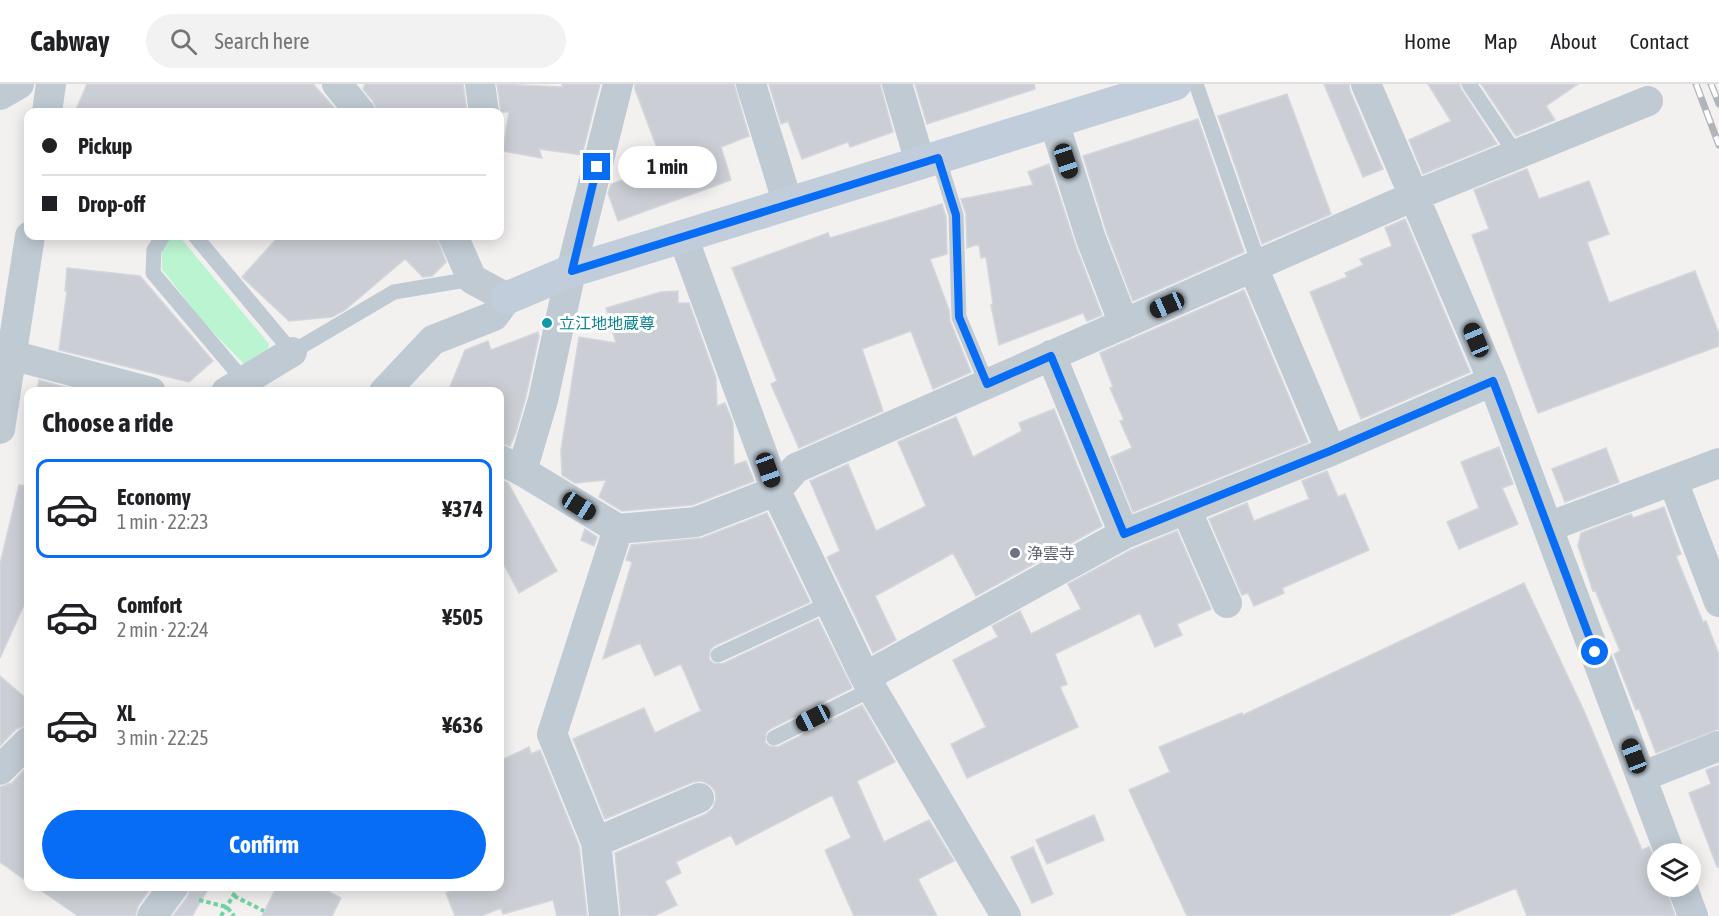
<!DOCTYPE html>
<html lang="en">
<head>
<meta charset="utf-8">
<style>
  body { margin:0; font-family:"Asap Condensed","Noto Sans JP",sans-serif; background:#f2f2f2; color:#202124; height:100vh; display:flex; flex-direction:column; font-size:22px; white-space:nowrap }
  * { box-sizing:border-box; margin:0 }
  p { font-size:20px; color:#757577 }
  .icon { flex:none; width:33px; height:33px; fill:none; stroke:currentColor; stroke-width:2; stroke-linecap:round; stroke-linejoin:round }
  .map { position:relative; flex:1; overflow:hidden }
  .sheet { position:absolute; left:24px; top:303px; width:480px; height:504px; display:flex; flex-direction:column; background:#fff; border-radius:12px; box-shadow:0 3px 15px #0003 }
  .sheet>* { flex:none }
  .top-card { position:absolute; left:24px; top:24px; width:480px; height:132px; border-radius:12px; box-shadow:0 3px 15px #0003; display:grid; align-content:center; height:132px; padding:0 18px; background:#fff }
  .buttons { position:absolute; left:1647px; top:759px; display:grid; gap:12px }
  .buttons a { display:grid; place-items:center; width:54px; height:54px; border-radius:50%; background:#fff; box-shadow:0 3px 15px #0003; font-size:30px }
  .end { position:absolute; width:27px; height:27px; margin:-14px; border:8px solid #076df5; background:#fff; box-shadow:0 0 0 3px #fff }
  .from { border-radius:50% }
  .bubble { position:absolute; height:42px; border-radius:21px; background:#fff; box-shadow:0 3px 15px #0003; font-size:20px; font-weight:700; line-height:42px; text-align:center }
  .car { position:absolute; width:18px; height:36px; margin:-18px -9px; border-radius:8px; box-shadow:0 0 4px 2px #0007; background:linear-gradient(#222 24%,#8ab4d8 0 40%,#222 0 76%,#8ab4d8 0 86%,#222 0) }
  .top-card b { display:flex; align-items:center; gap:21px; height:57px; font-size:22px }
  .top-card b+b { border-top:2px solid #e0e0e0 }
  .top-card i { width:15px; height:15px; background:#202124 }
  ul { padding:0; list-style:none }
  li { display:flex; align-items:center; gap:18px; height:99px; margin:0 12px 9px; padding:0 6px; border:3px solid transparent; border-radius:12px }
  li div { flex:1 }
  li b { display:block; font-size:22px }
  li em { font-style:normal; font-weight:700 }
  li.current { border-color:#076df5 }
  li>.icon { width:54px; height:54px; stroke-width:1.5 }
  h2 { padding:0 18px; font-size:27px; line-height:72px }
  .action { display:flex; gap:12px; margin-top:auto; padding:12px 18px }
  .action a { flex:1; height:69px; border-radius:36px; background:#076df5; color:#fff; font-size:24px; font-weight:700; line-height:69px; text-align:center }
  header { display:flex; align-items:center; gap:36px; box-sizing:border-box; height:84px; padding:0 30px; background:#fff; border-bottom:2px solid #e0e0e0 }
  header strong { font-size:28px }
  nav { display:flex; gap:33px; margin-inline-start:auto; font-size:21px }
  .search { width:420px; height:54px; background:#f2f2f2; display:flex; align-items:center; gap:15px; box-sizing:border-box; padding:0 21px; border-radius:33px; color:#757577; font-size:22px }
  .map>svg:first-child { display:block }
  .green { fill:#baf4d1 }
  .building { fill:#cbcfd5; stroke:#d3d6dc; stroke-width:1.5 }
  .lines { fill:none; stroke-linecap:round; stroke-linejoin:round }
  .path { stroke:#6fd5a4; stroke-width:4; stroke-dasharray:4.5 3; stroke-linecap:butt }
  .lane { stroke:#bfcad3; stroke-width:15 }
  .street { stroke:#bfcad3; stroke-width:30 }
  .secondary { stroke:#c1cdda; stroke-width:33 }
  .rail-casing { stroke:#b1b5bb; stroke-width:7 }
  .rail { stroke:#fff; stroke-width:4.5; stroke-dasharray:14; stroke-linecap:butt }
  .route { stroke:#076df5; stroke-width:8 }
  .culture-dot { fill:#0f9aa8; stroke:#fff; stroke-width:2 }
  .worship-dot { fill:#6b7280; stroke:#fff; stroke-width:2 }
  .labels { text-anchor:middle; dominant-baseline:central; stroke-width:6; stroke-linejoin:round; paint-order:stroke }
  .culture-label { font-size:16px; fill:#0d838f; stroke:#fff; text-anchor:start }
  .worship-label { font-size:16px; fill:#5b616d; stroke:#fff; text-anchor:start }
</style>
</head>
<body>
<header>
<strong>Cabway</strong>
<div class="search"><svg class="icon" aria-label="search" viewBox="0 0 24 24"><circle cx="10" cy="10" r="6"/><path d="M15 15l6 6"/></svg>Search here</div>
<nav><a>Home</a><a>Map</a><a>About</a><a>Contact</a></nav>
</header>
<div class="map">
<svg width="1719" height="832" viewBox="0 0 1719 832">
  <rect width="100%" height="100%" fill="#f3f0f0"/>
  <path class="green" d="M 172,152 L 179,152 L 269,260 L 267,269 L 244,280 L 204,239 L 162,185 L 162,166 Z"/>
  <path class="building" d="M 87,0 L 313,0 L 338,28 L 75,28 Z
    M 365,0 L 463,0 L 467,28 L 380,28 L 377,27 L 373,17 L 363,5 Z
    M 497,0 L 562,3 L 562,0 L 600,0 L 582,71 L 539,65 L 542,74 L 503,67 L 509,28 L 501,28 Z
    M 635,0 L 734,0 L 749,52 L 721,63 L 731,96 L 618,137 L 608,109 L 611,100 L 660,82 L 620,77 L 657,64 L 635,5 Z
    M 769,0 L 880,0 L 893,48 L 850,63 L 848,58 L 802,75 L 788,37 L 781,40 Z
    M 915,0 L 1034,0 L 1035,5 L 927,40 Z
    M 1324,0 L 1349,0 L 1350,7 L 1383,85 L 1363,93 Z
    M 1428,0 L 1459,0 L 1461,5 L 1497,60 L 1423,90 L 1409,56 L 1451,37 Z
    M 1481,0 L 1578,0 L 1546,22 L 1555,36 L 1516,52 Z
    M 1287,10 L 1331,130 L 1262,160 L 1218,32 Z
    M 1198,35 L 1244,168 L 1133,217 L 1107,149 L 1083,72 Z
    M 1049,80 L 1075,160 L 1102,231 L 1087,237 L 1083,229 L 999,261 L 991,221 L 993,220 L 986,173 L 981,174 L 979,160 L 967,164 L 966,130 L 961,115 L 1033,101 L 1028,88 Z
    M 1527,85 L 1539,115 L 1589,97 L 1609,150 L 1587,158 L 1609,219 L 1695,187 L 1719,250 L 1719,262 L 1538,329 L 1472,151 L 1489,145 L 1474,106 Z
    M 942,120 L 946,133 L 947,170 L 930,175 L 949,226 L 950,237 L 971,288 L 933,305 L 911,247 L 862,265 L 883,327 L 799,364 L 771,300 L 777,297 L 732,184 L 828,149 L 830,154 Z
    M 1405,135 L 1470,288 L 1361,335 L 1310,208 L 1347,193 L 1345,189 L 1363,181 L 1360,175 L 1392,162 L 1385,144 Z
    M 279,152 L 436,152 L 446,178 L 432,192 L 423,193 L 405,175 L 345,226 L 332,233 L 289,237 L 242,193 Z
    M 67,184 L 140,192 L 213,277 L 189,298 L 59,266 L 67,207 L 65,207 Z
    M 1244,206 L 1308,358 L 1133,428 L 1111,373 L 1132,364 L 1120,337 L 1124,336 L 1110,304 L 1113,303 L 1100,269 Z
    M 678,207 L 678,219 L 689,219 L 716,294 L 717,322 L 725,319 L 733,339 L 734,381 L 746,377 L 754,397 L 692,421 L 622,427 L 599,413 L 606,396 L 575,399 L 562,391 L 561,366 L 579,253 L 616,259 L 606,224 L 661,208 Z
    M 538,248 L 539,252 L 526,312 L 516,348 L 510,362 L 500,359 L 500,308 L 448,308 L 465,266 L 488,257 L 491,266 Z
    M 39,296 L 82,308 L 37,308 Z
    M 1054,325 L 1102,442 L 976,512 L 953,469 L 919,488 L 875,512 L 896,556 L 873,569 L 827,473 L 840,467 L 810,397 L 848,380 L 876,447 L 926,422 L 898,358 L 956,333 L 973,373 L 1022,347 L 1019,339 Z
    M 1499,363 L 1513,400 L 1502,404 L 1518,440 L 1459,465 L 1447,438 L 1479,424 L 1461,378 Z
    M 1606,364 L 1619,398 L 1565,418 L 1552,385 Z
    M 1327,387 L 1338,413 L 1345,410 L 1369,466 L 1282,504 L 1284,509 L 1254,522 L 1248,509 L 1242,511 L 1209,435 L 1247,419 L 1254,437 L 1309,415 L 1302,397 Z
    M 500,395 L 508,399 L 557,487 L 519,509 L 500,473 Z
    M 19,401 L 28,402 L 28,512 L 0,574 L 0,480 Z
    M 1664,423 L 1681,470 L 1676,472 L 1703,538 L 1706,537 L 1719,571 L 1719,645 L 1656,669 L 1639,625 L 1636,626 L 1614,570 L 1620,567 L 1595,506 L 1593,507 L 1578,462 L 1581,449 L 1631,430 L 1633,434 Z
    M 767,429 L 810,518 L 714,562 L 710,566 L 709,575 L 713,579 L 722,580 L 818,535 L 852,604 L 770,645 L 766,649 L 765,658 L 769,662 L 778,663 L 862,621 L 895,678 L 857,697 L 884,758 L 929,736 L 954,777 L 918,795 L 937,832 L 854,832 L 825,766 L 851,754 L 832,711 L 736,761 L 731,751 L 676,778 L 681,789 L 665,797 L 677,821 L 654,832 L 621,832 L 615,769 L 706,730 L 713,724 L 716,715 L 715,707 L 710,701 L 702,697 L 693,698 L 605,735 L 573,655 L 644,624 L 655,649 L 701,627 L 681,580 L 655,592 L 640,559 L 603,575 L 632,478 L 626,476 L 631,461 L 702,454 Z
    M 585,445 L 597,453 L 594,462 L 581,456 Z
    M 1177,447 L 1211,525 L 1177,540 L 1182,551 L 1155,563 L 1140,529 L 1055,570 L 1067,600 L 1060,603 L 1078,643 L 967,694 L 951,660 L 986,643 L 953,576 L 998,553 L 992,542 L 1020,527 L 1031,550 L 1081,525 L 1068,500 L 1131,466 Z
    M 1524,499 L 1585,629 L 1642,766 L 1649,763 L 1658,781 L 1658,802 L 1665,802 L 1675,832 L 1527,832 L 1516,804 L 1448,832 L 1187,832 L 1129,706 L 1170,688 L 1159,663 L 1242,629 L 1243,631 Z
    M 0,592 L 28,616 L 28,641 L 16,645 L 0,662 Z
    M 529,663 L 531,670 L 540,666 L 579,762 L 587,832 L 557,832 L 553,816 L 503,830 L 501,824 L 481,832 L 455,832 L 446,809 L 462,802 L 500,802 L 500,677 Z
    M 1719,681 L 1719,783 L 1717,783 L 1689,709 L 1711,700 L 1706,686 Z
    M 28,682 L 28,798 L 0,778 L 0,703 L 12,699 Z
    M 1094,731 L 1104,756 L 1047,780 L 1036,756 Z
    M 1033,763 L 1053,810 L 1032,819 L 1011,773 Z
    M 35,802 L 152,802 L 138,822 L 135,832 L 78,832 Z
    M 191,802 L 210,802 L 192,832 L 173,832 L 188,812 Z
    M 277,802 L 318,802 L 341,814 L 332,832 L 262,832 Z"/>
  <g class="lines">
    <path class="path" d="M 234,812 L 264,827
      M 199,816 L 227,823 L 234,832
      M 221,832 L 239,802"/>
    <path class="lane" d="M 1196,0 L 1259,180
      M 1469,0 L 1516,70
      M 938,73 L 956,131 L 959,233 L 987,300
      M 163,152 L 154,166 L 153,189 L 244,297
      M 195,152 L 292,268 L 394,208 L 472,195
      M 718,571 L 830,519
      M 774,654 L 872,605"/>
    <path class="street" d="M 337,0 L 360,28
      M 480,0 L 484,28
      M 751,0 L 788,120
      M 897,0 L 920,78
      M 1366,0 L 1493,297 L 1670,770
      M 0,11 L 19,0
      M 47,28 L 51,0
      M 1054,38 L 1091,155 L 1124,240
      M 683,153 L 776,407 L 865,593 L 1006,832
      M 1253,183 L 1331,367
      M 11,271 L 151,308
      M 1051,271 L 1124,450
      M 226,308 L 292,268
      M 384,308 L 433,256 L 494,232 L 507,214 L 472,195 L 453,152
      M 0,345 L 30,152
      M 500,376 L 522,387 L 618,445 L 696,438 L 776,407 L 796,384 L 1414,112 L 1648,17
      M 522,387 L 543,316 L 571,187 L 618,0
      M 1673,397 L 1719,518
      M 1186,425 L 1227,519
      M 1548,443 L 1719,379
      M 865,593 L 1124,450 L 1331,367 L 1493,297
      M 0,686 L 28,658
      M 1641,693 L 1719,662
      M 596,758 L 699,714
      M 1682,802 L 1693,832
      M 152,832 L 174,802
      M 604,832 L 596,758 L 552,650 L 618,445"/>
    <path class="secondary" d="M 507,214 L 571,187 L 1175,0"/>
    <g class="rail-casing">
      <path id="rail" d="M 1696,0 L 1719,61
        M 1711,0 L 1719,20"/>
    </g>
    <use href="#rail" class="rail"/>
  </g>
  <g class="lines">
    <path class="route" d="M 597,83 L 572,187 L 938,74 L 956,131 L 959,233 L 987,300 L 1051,272 L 1124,450 L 1330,367 L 1493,297 L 1595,568"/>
  </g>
  <circle class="culture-dot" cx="547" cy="239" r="6"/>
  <circle class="worship-dot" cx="1015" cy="469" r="6"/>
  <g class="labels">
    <g class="culture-label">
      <text x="559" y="239">立江地地蔵尊</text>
    </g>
    <g class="worship-label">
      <text x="1027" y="469">浄雲寺</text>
    </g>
  </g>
</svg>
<div class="buttons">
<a><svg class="icon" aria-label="layers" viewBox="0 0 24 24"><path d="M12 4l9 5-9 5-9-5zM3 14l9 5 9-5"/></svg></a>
</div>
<i class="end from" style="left:1595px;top:568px"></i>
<i class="end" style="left:597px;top:83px"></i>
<div class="bubble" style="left:618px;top:62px;width:99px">1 min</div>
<i class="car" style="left:1066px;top:77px;rotate:162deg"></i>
<i class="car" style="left:1167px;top:221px;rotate:246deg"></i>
<i class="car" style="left:1476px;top:256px;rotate:337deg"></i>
<i class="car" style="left:768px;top:386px;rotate:160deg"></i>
<i class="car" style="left:579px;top:422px;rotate:122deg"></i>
<i class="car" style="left:813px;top:634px;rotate:243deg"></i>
<i class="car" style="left:1634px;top:672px;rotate:339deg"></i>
<div class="top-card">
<b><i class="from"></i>Pickup</b>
<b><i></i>Drop-off</b>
</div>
<section class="sheet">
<h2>Choose a ride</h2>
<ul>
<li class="current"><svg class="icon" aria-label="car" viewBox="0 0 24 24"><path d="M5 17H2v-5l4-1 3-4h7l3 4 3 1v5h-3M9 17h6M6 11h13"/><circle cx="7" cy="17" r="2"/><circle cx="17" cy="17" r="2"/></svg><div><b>Economy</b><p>1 min · 22:23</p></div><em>¥374</em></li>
<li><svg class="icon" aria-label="car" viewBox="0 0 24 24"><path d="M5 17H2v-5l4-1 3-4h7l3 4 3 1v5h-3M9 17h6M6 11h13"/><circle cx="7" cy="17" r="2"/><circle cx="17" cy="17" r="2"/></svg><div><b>Comfort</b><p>2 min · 22:24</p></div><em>¥505</em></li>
<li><svg class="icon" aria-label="car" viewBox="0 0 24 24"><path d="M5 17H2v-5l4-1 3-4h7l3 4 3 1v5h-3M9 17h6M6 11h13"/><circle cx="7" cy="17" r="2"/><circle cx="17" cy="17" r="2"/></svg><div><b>XL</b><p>3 min · 22:25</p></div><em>¥636</em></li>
</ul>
<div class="action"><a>Confirm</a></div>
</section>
</div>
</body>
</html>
